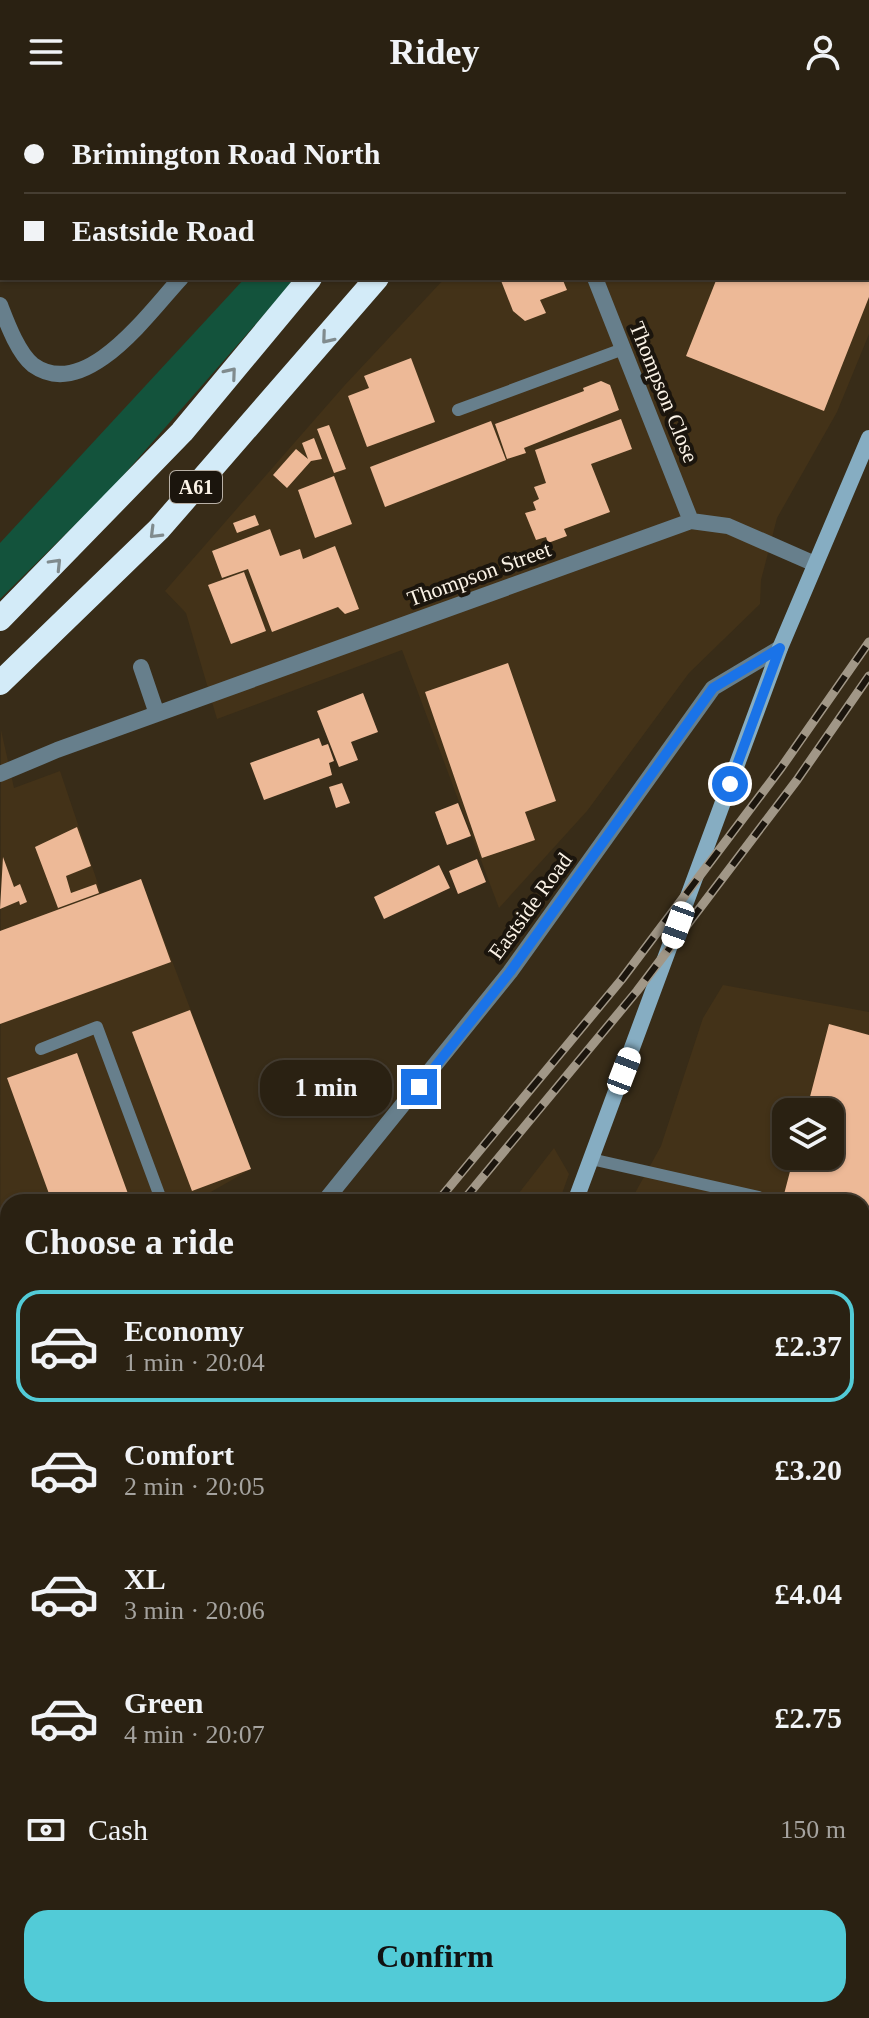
<!DOCTYPE html>
<html lang="en">
<head>
<meta charset="utf-8">
<style>
  body { margin:0; font-family:Georgia,serif; background:#32291b; color:#f1f3f6; height:100vh; display:flex; flex-direction:column; font-size:30px; white-space:nowrap }
  * { box-sizing:border-box; margin:0 }
  p { font-size:26px; color:#a5a39f }
  .icon { flex:none; width:44px; height:44px; fill:none; stroke:currentColor; stroke-width:2; stroke-linecap:round; stroke-linejoin:round }
  .map { position:relative; flex:1; overflow:hidden }
  .drawer { position:absolute; left:0px; top:1090px; width:870px; height:824px; display:flex; flex-direction:column; background:#2a2112; border-radius:24px 24px 0 0; box-shadow:0 2px 6px #0004,0 0 0 2px #463e32 }
  .drawer>* { flex:none }
  .guide { position:absolute; left:0px; top:0px; width:870px; height:176px; box-shadow:0 2px 6px #0004,0 0 0 2px #463e32; display:grid; align-content:center; height:176px; padding:0 24px; background:#2a2112 }
  .tools { position:absolute; left:772px; top:994px; display:grid; gap:16px }
  .tools a { display:grid; place-items:center; width:72px; height:72px; border-radius:16px; background:#2a2112; box-shadow:0 2px 6px #0004,0 0 0 2px #463e32; font-size:40px }
  .end { position:absolute; width:36px; height:36px; margin:-18px; border:10px solid #1a73e8; background:#fff; box-shadow:0 0 0 4px #fff }
  .from { border-radius:50% }
  .bubble { position:absolute; height:56px; border-radius:24px; background:#2a2112; box-shadow:0 2px 6px #0004,0 0 0 2px #463e32; font-size:26px; font-weight:700; line-height:56px; text-align:center }
  .car { position:absolute; width:24px; height:48px; margin:-24px -12px; border-radius:10px; box-shadow:0 0 6px 2px #0007; background:linear-gradient(#fff 24%,#345 0 40%,#fff 0 76%,#345 0 86%,#fff 0) }
  .guide b { display:flex; align-items:center; gap:28px; height:76px; font-size:30px }
  .guide b+b { border-top:2px solid #463e32 }
  .guide i { width:20px; height:20px; background:#f1f3f6 }
  ul { padding:0; list-style:none }
  li { display:flex; align-items:center; gap:24px; height:112px; margin:0 16px 12px; padding:0 8px; border:4px solid transparent; border-radius:24px }
  li div { flex:1 }
  li b { display:block; font-size:30px }
  li em { font-style:normal; font-weight:700 }
  li.active { border-color:#52cbd7 }
  li>.icon { width:72px; height:72px; stroke-width:1.5 }
  h2 { padding:0 24px; font-size:36px; line-height:96px }
  .pay { display:flex; align-items:center; gap:20px; height:88px; padding:0 24px; font-size:30px }
  .pay p { margin-inline-start:auto }
  .primary-button { display:flex; gap:16px; margin-top:auto; padding:16px 24px }
  .primary-button a { flex:1; height:92px; border-radius:24px; background:#52cbd7; color:#111; font-size:32px; font-weight:700; line-height:92px; text-align:center }
  header { display:flex; justify-content:space-between; align-items:center; height:104px; padding:0 24px; background:#2a2112; font-size:36px; font-weight:700 }
  .map>svg:first-child { display:block }
  .built { fill:#433218; fill-rule:evenodd }
  .green { fill:#13533c }
  .building { fill:#edb997 }
  .lines { fill:none; stroke-linecap:round; stroke-linejoin:round }
  .lane { stroke:#677f8c; stroke-width:12 }
  .street { stroke:#677f8c; stroke-width:16 }
  .secondary { stroke:#86adc2; stroke-width:16 }
  .highway { stroke:#d3ebf8; stroke-width:24 }
  .rail-casing { stroke:#a19787; stroke-width:9 }
  .rail { stroke:#1b150d; stroke-width:6; stroke-dasharray:18; stroke-linecap:butt }
  .oneway { stroke:#808b8e }
  .route { stroke:#1a73e8; stroke-width:10 }
  .labels { text-anchor:middle; dominant-baseline:central; stroke-width:8; stroke-linejoin:round; paint-order:stroke }
  .shield { fill:#1b150d; stroke:#b8b0a6; stroke-width:2 }
  .shield-label { font-size:20px; font-weight:bold; fill:#fbf3e7 }
  .street-label { font-size:22px; fill:#fbf3e7; stroke:#1b150d }
</style>
</head>
<body>
<header><svg class="icon" aria-label="menu" viewBox="0 0 24 24"><path d="M4 6h16M4 12h16M4 18h16"/></svg>Ridey<svg class="icon" aria-label="person" viewBox="0 0 24 24"><circle cx="12" cy="8" r="4"/><path d="M4 21q1-7 8-7t8 7"/></svg></header>
<div class="map">
<svg width="869" height="1914" viewBox="0 0 869 1914">
  <rect width="100%" height="100%" fill="#382c18"/>
  <path class="built" d="M 590,0 L 869,0 L 869,230 L 837,308 L 777,414 L 761,476 L 760,500 L 689,569 L 587,707 L 499,804 L 402,546 L 217,615 L 186,509 L 165,487 L 344,282 L 445,174 L 868,174 L 868,2 L 587,2 Z
    M 1,626 L 14,684 L 60,667 L 101,789 L 141,775 L 251,1065 L 202,1093 L 203,1098 L 8,1098 L 8,1389 L 0,1397 Z
    M 723,881 L 869,908 L 869,1914 L 415,1914 L 414,1906 L 862,1906 L 862,1098 L 630,1098 L 661,1042 L 703,914 ZM 786,1008 L 830,1008 L 830,1052 L 786,1052 Z
    M 554,1044 L 569,1070 L 559,1098 L 512,1098 Z
    M 8,1630 L 8,1906 L 351,1906 L 352,1914 L 0,1914 L 0,1638 Z"/>
  <path class="green" d="M 245,174 L 296,174 L 114,382 L 0,495 L 0,439 Z"/>
  <path class="building" d="M 500,174 L 562,174 L 567,186 L 540,196 L 546,209 L 525,217 L 513,207 Z
    M 717,174 L 869,174 L 869,193 L 824,307 L 686,252 Z
    M 411,254 L 435,318 L 367,343 L 348,292 L 369,284 L 364,272 Z
    M 601,277 L 610,281 L 619,306 L 524,344 L 526,349 L 507,355 L 495,320 L 584,287 L 583,284 Z
    M 621,315 L 632,345 L 591,360 L 610,408 L 564,425 L 567,432 L 548,439 L 546,433 L 536,436 L 525,409 L 536,406 L 533,398 L 539,395 L 534,383 L 546,379 L 535,346 Z
    M 491,317 L 506,356 L 385,403 L 370,363 Z
    M 329,321 L 346,365 L 334,369 L 317,325 Z
    M 314,334 L 322,355 L 311,357 L 287,384 L 273,371 L 296,345 L 308,355 L 302,339 Z
    M 334,372 L 352,420 L 315,434 L 298,386 Z
    M 255,411 L 259,421 L 237,429 L 233,419 Z
    M 270,425 L 280,452 L 300,445 L 303,455 L 335,442 L 359,505 L 345,510 L 338,503 L 272,528 L 248,465 L 222,474 L 212,447 Z
    M 244,468 L 266,527 L 231,540 L 208,481 Z
    M 508,559 L 556,697 L 525,708 L 535,736 L 482,754 L 425,588 Z
    M 363,589 L 378,628 L 351,638 L 358,656 L 339,663 L 317,607 Z
    M 319,634 L 322,642 L 328,640 L 334,657 L 329,659 L 332,671 L 264,696 L 250,659 Z
    M 342,679 L 350,699 L 336,704 L 329,683 Z
    M 458,699 L 471,732 L 447,741 L 435,708 Z
    M 77,723 L 91,762 L 66,772 L 71,789 L 96,780 L 99,789 L 58,804 L 35,743 Z
    M 3,753 L 14,783 L 20,780 L 27,798 L 20,801 L 19,797 L 0,805 Z
    M 477,755 L 486,778 L 458,790 L 449,767 Z
    M 439,761 L 450,784 L 384,815 L 374,793 Z
    M 141,775 L 171,858 L 0,920 L 0,827 Z
    M 190,906 L 251,1065 L 192,1087 L 132,928 Z
    M 829,920 L 869,931 L 869,1121 L 862,1119 L 862,1098 L 782,1098 L 794,1052 L 830,1052 L 830,1008 L 806,1008 Z
    M 77,949 L 131,1098 L 52,1098 L 7,974 Z
    M 8,1225 L 8,1291 L 0,1294 L 0,1228 Z
    M 862,1360 L 869,1362 L 869,1444 L 862,1442 Z
    M 862,1476 L 869,1478 L 869,1630 L 862,1628 Z
    M 170,1906 L 230,1906 L 221,1914 L 177,1914 Z
    M 574,1906 L 720,1906 L 721,1914 L 575,1914 Z"/>
  <g class="lines">
    <path class="lane" d="M 458,306 L 623,245
      M 41,945 L 97,923 L 162,1098
      M 591,1055 L 759,1093
      M 862,1725 L 869,1720
      M 493,1906 L 494,1914"/>
    <path class="street" d="M 284,0 L 284,2
      M 595,174 L 691,417
      M 0,201 C 7,219 18,249 33,261 C 86,299 150,207 181,174
      M 141,563 L 157,610
      M 0,670 L 57,646 L 691,417 L 728,422 L 815,460
      M 324,1098 L 510,868 L 713,584 L 780,544
      M 0,1442 L 8,1435
      M 0,1874 L 8,1866"/>
    <path class="secondary" d="M 575,1098 L 780,544 L 869,334
      M 390,1906 L 391,1914"/>
    <path class="highway" d="M 454,2 L 456,0
      M 508,2 L 509,0
      M 0,515 L 182,328 L 310,174
      M 0,579 L 159,425 L 377,174"/>
    <g class="rail-casing">
      <path id="rail" d="M 437,1098 L 622,875 L 781,664 L 869,538
        M 462,1098 L 637,887 L 797,676 L 869,572
        M 0,1559 L 8,1551
        M 0,1585 L 8,1578"/>
    </g>
    <use href="#rail" class="rail"/>
  </g>
  <defs><path id="oneway-chevron" d="M-2-3.5L2.5 0L-2 3.5" fill="none" stroke-width="1.6" stroke-linecap="round" stroke-linejoin="round" transform="scale(2)"/></defs>
  <g class="oneway">
    <use href="#oneway-chevron" transform="translate(327 234) rotate(130)"/>
    <use href="#oneway-chevron" transform="translate(231 269) rotate(-50)"/>
    <use href="#oneway-chevron" transform="translate(155 429) rotate(135)"/>
    <use href="#oneway-chevron" transform="translate(56 460) rotate(-46)"/>
  </g>
  <g class="lines">
    <path class="route" d="M 419,983 L 510,868 L 713,584 L 780,544 L 730,680"/>
  </g>
  <g class="labels">
    <rect class="shield" x="170" y="367" width="52" height="32" rx="6"/>
    <g class="shield-label">
      <text x="196" y="383">A61</text>
    </g>
    <g class="street-label">
      <text transform="translate(664 288) rotate(68)">Thompson Close</text>
      <text transform="translate(479 470) rotate(-20)">Thompson Street</text>
      <text transform="translate(530 802) rotate(-54)">Eastside Road</text>
    </g>
  </g>
</svg>
<div class="tools">
<a><svg class="icon" aria-label="layers" viewBox="0 0 24 24"><path d="M12 4l9 5-9 5-9-5zM3 14l9 5 9-5"/></svg></a>
</div>
<i class="end from" style="left:730px;top:680px"></i>
<i class="end" style="left:419px;top:983px"></i>
<div class="bubble" style="left:260px;top:956px;width:132px">1 min</div>
<i class="car" style="left:678px;top:821px;rotate:200deg"></i>
<i class="car" style="left:624px;top:967px;rotate:21deg"></i>
<div class="guide">
<b><i class="from"></i>Brimington Road North</b>
<b><i></i>Eastside Road</b>
</div>
<section class="drawer">
<h2>Choose a ride</h2>
<ul>
<li class="active"><svg class="icon" aria-label="car" viewBox="0 0 24 24"><path d="M5 17H2v-5l4-1 3-4h7l3 4 3 1v5h-3M9 17h6M6 11h13"/><circle cx="7" cy="17" r="2"/><circle cx="17" cy="17" r="2"/></svg><div><b>Economy</b><p>1 min · 20:04</p></div><em>£2.37</em></li>
<li><svg class="icon" aria-label="car" viewBox="0 0 24 24"><path d="M5 17H2v-5l4-1 3-4h7l3 4 3 1v5h-3M9 17h6M6 11h13"/><circle cx="7" cy="17" r="2"/><circle cx="17" cy="17" r="2"/></svg><div><b>Comfort</b><p>2 min · 20:05</p></div><em>£3.20</em></li>
<li><svg class="icon" aria-label="car" viewBox="0 0 24 24"><path d="M5 17H2v-5l4-1 3-4h7l3 4 3 1v5h-3M9 17h6M6 11h13"/><circle cx="7" cy="17" r="2"/><circle cx="17" cy="17" r="2"/></svg><div><b>XL</b><p>3 min · 20:06</p></div><em>£4.04</em></li>
<li><svg class="icon" aria-label="car" viewBox="0 0 24 24"><path d="M5 17H2v-5l4-1 3-4h7l3 4 3 1v5h-3M9 17h6M6 11h13"/><circle cx="7" cy="17" r="2"/><circle cx="17" cy="17" r="2"/></svg><div><b>Green</b><p>4 min · 20:07</p></div><em>£2.75</em></li>
</ul>
<div class="pay"><svg class="icon" aria-label="cash" viewBox="0 0 24 24"><path d="M3 7h18v10H3z"/><circle cx="12" cy="12" r="2"/></svg>Cash<p>150 m</p></div>
<div class="primary-button"><a>Confirm</a></div>
</section>
</div>
</body>
</html>
